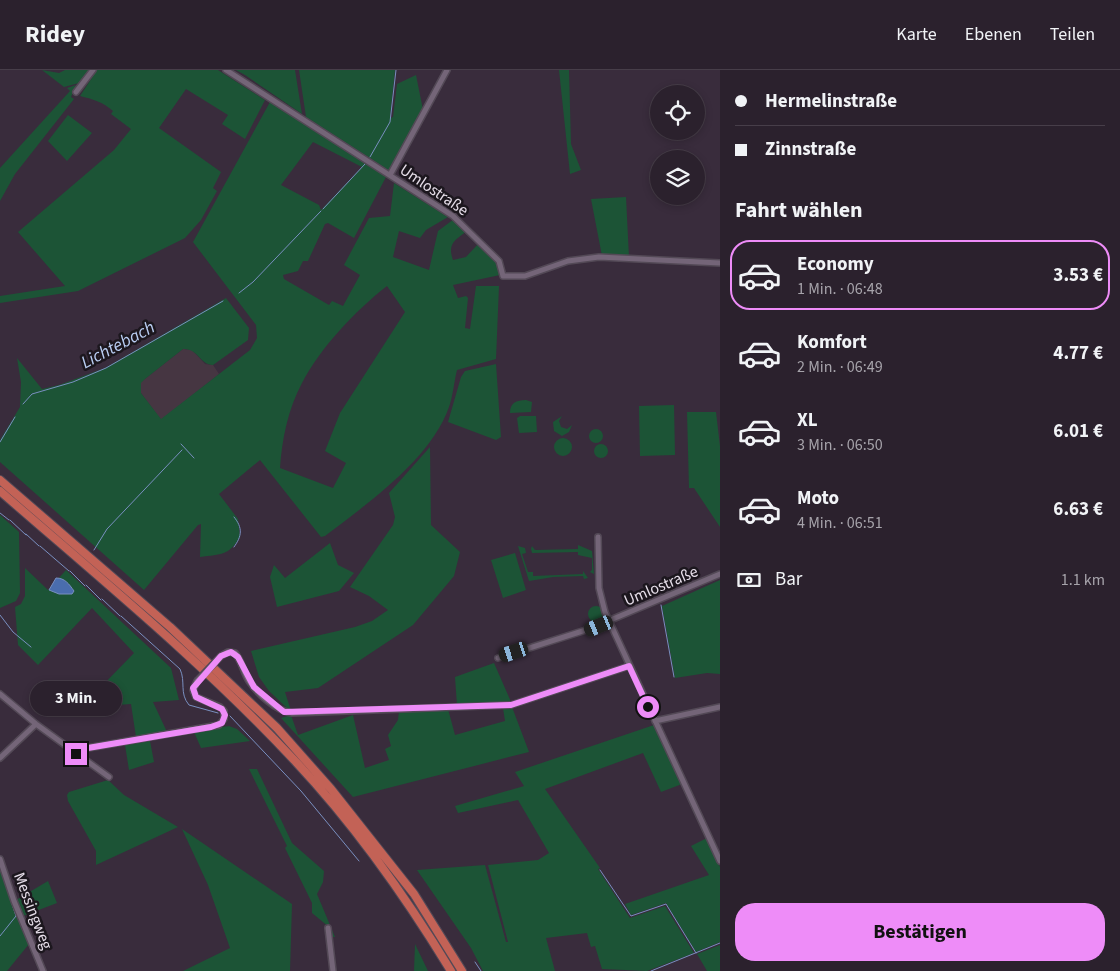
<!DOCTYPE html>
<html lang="de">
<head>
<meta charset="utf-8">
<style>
  body { margin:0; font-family:"Source Sans 3",sans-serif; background:#372e39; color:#f1f3f6; height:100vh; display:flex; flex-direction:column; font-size:19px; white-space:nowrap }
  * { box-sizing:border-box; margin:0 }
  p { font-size:16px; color:#a6a3aa }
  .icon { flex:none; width:28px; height:28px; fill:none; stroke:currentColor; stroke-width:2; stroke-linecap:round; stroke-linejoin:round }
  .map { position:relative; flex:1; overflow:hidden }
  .sheet { display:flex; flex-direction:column; background:#2b212d; width:400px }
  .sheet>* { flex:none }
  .hud { display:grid; align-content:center; height:110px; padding:0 15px; background:#2b212d }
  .buttons { position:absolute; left:650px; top:15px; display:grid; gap:10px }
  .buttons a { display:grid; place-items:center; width:55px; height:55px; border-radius:50%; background:#2b212d; box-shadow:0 2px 8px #0003,0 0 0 1px #473e49; font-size:25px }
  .end { position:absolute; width:22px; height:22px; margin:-11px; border:6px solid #ee8cf8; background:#111; box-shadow:0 0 0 2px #111 }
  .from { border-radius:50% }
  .bubble { position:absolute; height:35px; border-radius:18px; background:#2b212d; box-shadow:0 2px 8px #0003,0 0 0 1px #473e49; font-size:16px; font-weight:700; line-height:35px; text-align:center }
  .car { position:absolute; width:15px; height:30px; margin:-15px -8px; border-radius:6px; box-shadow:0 0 4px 1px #0007; background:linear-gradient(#222 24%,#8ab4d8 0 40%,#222 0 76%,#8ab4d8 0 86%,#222 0) }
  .hud b { display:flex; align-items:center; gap:18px; height:48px; font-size:19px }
  .hud b+b { border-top:1px solid #473e49 }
  .hud i { width:12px; height:12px; background:#f1f3f6 }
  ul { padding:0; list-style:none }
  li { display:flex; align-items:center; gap:15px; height:70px; margin:0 10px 8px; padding:0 5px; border:2px solid transparent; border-radius:20px }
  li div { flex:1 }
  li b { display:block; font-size:19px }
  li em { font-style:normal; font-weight:700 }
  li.current { border-color:#ee8cf8 }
  li>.icon { width:45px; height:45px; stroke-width:1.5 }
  h2 { padding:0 15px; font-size:22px; line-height:60px }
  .pay { display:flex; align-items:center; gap:12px; height:55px; padding:0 15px; font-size:19px }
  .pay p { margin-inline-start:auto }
  .primary-button { display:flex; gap:10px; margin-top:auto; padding:10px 15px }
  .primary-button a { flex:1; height:58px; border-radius:20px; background:#ee8cf8; color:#111; font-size:20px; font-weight:700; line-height:58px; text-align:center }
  header { display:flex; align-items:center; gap:30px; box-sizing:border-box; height:70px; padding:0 25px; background:#2b212d; border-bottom:1px solid #473e49 }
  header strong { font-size:24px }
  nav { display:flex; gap:28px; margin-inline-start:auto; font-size:18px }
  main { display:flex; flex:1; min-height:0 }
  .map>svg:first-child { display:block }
  .industrial { fill:#463642 }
  .green { fill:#1c5436; fill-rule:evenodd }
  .water { fill:#4a6dae; stroke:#798fc0 }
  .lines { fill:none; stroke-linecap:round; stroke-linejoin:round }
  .stream { stroke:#798fc0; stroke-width:1 }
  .minor-casing { stroke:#534956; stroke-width:8 }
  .highway-casing { stroke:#534956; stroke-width:10 }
  .minor { stroke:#746578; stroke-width:5 }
  .highway { stroke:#c36256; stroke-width:8 }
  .minor-bridge-casing { stroke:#534956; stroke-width:8; stroke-linecap:butt }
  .minor-bridge { stroke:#746578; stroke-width:5 }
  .route { stroke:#ee8cf8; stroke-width:6 }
  .labels { text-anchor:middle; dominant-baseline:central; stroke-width:5; stroke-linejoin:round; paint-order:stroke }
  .street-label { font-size:16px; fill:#e6dee9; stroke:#1c171e }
  .water-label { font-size:18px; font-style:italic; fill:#b9cdf2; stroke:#1c171e }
</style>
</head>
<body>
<header>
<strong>Ridey</strong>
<nav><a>Karte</a><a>Ebenen</a><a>Teilen</a></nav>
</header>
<main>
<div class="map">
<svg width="720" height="901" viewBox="0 0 720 901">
  <rect width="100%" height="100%" fill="#392c3c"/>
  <path class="industrial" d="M 183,279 L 192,280 L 205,294 L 213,295 L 219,304 L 161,350 L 141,323 L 141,312 Z"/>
  <path class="green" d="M 42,0 L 59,3 L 65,0 L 89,0 L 79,13 L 64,17 Z
    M 97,0 L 218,0 L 265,30 L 245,69 L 222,54 L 228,45 L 186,19 L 159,58 L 221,102 L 213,118 L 217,121 L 201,150 L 185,168 L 78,221 L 0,233 L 0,226 L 65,216 L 18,162 L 114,80 L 131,59 L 111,44 L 113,41 C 103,32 92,29 80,26 Z
    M 236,0 L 295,0 L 302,44 L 245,5 Z
    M 299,0 L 395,0 L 390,48 L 393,47 L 397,14 L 416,5 L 423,40 L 390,101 L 306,47 Z
    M 559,0 L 569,0 L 571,74 L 581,100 L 570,104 Z
    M 76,15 L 71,27 L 74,29 L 15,104 L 0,131 L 0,98 L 70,21 L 67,18 Z
    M 270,32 L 386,107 L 354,168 L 328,153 L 325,154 L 308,191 L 303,191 L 298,201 L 283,205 L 284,209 L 329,235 L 332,231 L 343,236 L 360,205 L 344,195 L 369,148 L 390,146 L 394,113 L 448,147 L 426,160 L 420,168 L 399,161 L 393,187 L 429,200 L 438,161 L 454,149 L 467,161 C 455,170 447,174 453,190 L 466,187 L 479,173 L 496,190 L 500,205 L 453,215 L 458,228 L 466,226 L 468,228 L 465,258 L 470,259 L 476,216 L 499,216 L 496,289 L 457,300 C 454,312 453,326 449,337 C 431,389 367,434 325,466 L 321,467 L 260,390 L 219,424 L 238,449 L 240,467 C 228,486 222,484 200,487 L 201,454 L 198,455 L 144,520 L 0,392 L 0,370 L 20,337 L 21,312 L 17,288 L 42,319 L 59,315 L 105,298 L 226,228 L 249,258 L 248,270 L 213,295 C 200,295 198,278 183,279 L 145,309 L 141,313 L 141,323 L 161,349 L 250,280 L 257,268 L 256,255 L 193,172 ZM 313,72 L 362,97 L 321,140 L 319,135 L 281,115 ZM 387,216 L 405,242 L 340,343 L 325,381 L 346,393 L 333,418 L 280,398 C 282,369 288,339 302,313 C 321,277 355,241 387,216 Z
    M 68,45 L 92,63 L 67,91 L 48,71 Z
    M 626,127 L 629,187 L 602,186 L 591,129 Z
    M 496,294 L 501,367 L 496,370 L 448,352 L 461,307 L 465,301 Z
    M 526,330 L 532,332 L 531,342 L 510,343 C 510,333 516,330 526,330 Z
    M 674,335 L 675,385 L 640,386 L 639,336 Z
    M 687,342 L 716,342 L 720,376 L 720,457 L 694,418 L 689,418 Z
    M 520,346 L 536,346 L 537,362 L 519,363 L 517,348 Z
    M 562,346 L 559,351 L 561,357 L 567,359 L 572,355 L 569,362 L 562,366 L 554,361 L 553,352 Z
    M589 366a7 7 0 1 1 14 0a7 7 0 1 1-14 0Z
    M554 377a9 9 0 1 1 18 0a9 9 0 1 1-18 0Z
    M594 381a7 7 0 1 1 14 0a7 7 0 1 1-14 0Z
    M 430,377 L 431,455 L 460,482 L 454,506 L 413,555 L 318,618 L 285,622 L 291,641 L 288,639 L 269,621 L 259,607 L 251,581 L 355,557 L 372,551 L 388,540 L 369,526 L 350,517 L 393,455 L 395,447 L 389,423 Z
    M 0,445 L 19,462 L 20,523 L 16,531 L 0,538 Z
    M 330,473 L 338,495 L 354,503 L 339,521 L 277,537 L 270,507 L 274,495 L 285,508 Z
    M 578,475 L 592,481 L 594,504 L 590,502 L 592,500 L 592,488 L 578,485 L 578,482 L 532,483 L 531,479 L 532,476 L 535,480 L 578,479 Z
    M 518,476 L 525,478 L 526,483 L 522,484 L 528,502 L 533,502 L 533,506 L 583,504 L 583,501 L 588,508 L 584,509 L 583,506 L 553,507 L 529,511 Z
    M 515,483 L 526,520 L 503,528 L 491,490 Z
    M 25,498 L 48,520 L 66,500 L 171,598 L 179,630 L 153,632 L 167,662 L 136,667 L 131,634 L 104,636 L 98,620 L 134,583 L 92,538 L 38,595 L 18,575 L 15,537 L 21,534 L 25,526 Z
    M 720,510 L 720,604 L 707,603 L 675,608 L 662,536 Z
    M588 544a8 8 0 1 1 16 0a8 8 0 1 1-16 0Z
    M 494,593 L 512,634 L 457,635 L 455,607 Z
    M 512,637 L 529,682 L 353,727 L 281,648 L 291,645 L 298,665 L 353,645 L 365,698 L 389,690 L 385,679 L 391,676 L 388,665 L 398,650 L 399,641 L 448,639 L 455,665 L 505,651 L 503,638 Z
    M 654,655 L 682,714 L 661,722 L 643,683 L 545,719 L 600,798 L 598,799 L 630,848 L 665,836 L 694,883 L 647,901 L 602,899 L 595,876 L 591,877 L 587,863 L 546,868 L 555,901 L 483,901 L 471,878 L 417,800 L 485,795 L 506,872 L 508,872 L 488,795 L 538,790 L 549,783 L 518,730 L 458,743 L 455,736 L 524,716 L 515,702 Z
    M 229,656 L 237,659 L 250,671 L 201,678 L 194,662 Z
    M 150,671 L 154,692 L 129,700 L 125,675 Z
    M 249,699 L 257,699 L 292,773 L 324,801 L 323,812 L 317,824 L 335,867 L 331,867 L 329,857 L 312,843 L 312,833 L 285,778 L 287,776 Z
    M 108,710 L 124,725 L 178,757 L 96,795 L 96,781 L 68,731 L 67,725 L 69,722 Z
    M 182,759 L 292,834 L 290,901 L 183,901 L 230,878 L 208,815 Z
    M 707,768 L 720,797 L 720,872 L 696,882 L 666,833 L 631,845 L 625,834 L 709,805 L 691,776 Z
    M 0,794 L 29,874 L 7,901 L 0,901 Z
    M 48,811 L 57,833 L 23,846 L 16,830 Z
    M 415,874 L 428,901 L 414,901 Z
    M 720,875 L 720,901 L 707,901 L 697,884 Z"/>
  <path class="water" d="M 56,508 C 65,508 69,514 74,521 L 72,524 L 59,524 L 49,520 Z"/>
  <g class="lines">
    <path class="stream" d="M 370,87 L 390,52 L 396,0
      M 323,139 L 365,94
      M 239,223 L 253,212 L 321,141
      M 23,334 L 32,324 L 73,312 L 106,298 L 223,231
      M 0,372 L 15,347
      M 181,374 L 194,388
      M 0,443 L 9,450
      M 234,447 C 243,458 242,466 234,477
      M 10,450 L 26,465
      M 26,464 L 39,476
      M 40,476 L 55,489
      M 94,480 L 107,459 L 182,380
      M 55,489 L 69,501
      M 70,501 L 85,516
      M 86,515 L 101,530
      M 102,529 L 120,546
      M 661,535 L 674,607
      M 0,545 L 13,562 L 31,577
      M 121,546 L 180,599 C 186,612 179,623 189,635 L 218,643
      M 230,646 L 301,721 L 359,791
      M 0,798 L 16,846 L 0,866
      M 600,800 L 631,846 L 666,834 L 696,883
      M 475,892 L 481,901
      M 651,901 L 720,873"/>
    <g class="minor-casing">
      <path id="minor" d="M 226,0 L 453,146 L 499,191 L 503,206 L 525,206 L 568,191 L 599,187 L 720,193
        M 76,22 L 93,0
        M 390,105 L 447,0
        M 598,467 L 599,518 L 605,542 L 720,791
        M 221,586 L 228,582 L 235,583 C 242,591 243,602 249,611 C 258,624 276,641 292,643 L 511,635 L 629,596
        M 498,588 L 589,559 L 720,504
        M 0,624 L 36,654 L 109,707
        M 655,651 L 720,637
        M 76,683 L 82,679 L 219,655 L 224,649 L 224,641 L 220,637 L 196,627 L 193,620 L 197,611
        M 0,688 L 36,654
        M 0,789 L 14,831 L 43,901
        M 328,858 L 333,901"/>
    </g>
    <g class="highway-casing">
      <path id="highway" d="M 0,410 L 170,557 L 277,658 L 331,719 L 414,824 L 462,901
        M 0,421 C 101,509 205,594 296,692 C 355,755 406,827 451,901"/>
    </g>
    <use href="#minor" class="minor"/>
    <use href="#highway" class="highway"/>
    <g class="minor-bridge-casing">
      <path id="minor-bridge" d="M 197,611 L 221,586"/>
    </g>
    <use href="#minor-bridge" class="minor-bridge"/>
  </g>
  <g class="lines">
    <path class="route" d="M 76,684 L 82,679 L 211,657 L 222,653 L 225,645 L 222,639 L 196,627 L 193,618 L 221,586 L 231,582 L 238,587 L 254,617 L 284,642 L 511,635 L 629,596 L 648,637"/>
  </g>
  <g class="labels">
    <g class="street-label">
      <text transform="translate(434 120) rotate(34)">Umlostraße</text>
      <text transform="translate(661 516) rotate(-23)">Umlostraße</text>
      <text transform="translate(33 841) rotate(69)">Messingweg</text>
    </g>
    <g class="water-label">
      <text transform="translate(118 275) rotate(-28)">Lichtebach</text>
    </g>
  </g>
</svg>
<div class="buttons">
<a><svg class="icon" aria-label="locate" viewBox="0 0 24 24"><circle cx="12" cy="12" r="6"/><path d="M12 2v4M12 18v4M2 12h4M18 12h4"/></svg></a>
<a><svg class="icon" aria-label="layers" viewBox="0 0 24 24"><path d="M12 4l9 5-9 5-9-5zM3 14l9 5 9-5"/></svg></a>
</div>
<i class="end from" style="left:648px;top:637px"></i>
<i class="end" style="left:76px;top:684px"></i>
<div class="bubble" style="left:30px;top:611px;width:92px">3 Min.</div>
<i class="car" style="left:599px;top:556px;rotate:248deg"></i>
<i class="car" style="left:514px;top:582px;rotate:252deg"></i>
</div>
<section class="sheet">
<div class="hud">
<b><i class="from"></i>Hermelinstraße</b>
<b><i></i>Zinnstraße</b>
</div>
<h2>Fahrt wählen</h2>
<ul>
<li class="current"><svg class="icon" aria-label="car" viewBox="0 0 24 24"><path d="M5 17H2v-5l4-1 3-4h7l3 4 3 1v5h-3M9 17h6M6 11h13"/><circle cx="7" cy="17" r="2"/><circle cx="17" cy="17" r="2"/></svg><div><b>Economy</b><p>1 Min. · 06:48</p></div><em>3.53 €</em></li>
<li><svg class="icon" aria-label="car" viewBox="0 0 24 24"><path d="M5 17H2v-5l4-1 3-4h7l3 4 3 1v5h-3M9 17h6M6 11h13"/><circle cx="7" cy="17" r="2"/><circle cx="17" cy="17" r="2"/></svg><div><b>Komfort</b><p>2 Min. · 06:49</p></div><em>4.77 €</em></li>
<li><svg class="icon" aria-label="car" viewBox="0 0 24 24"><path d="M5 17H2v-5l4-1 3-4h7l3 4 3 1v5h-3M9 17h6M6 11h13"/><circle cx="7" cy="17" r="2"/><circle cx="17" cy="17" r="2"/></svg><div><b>XL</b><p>3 Min. · 06:50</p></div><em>6.01 €</em></li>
<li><svg class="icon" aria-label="car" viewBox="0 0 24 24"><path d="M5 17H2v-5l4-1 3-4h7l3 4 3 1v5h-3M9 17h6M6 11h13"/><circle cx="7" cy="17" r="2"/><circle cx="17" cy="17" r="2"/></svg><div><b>Moto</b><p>4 Min. · 06:51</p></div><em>6.63 €</em></li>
</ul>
<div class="pay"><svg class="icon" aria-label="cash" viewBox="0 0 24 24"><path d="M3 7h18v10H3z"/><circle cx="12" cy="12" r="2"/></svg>Bar<p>1.1 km</p></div>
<div class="primary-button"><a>Bestätigen</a></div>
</section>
</main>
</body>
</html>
